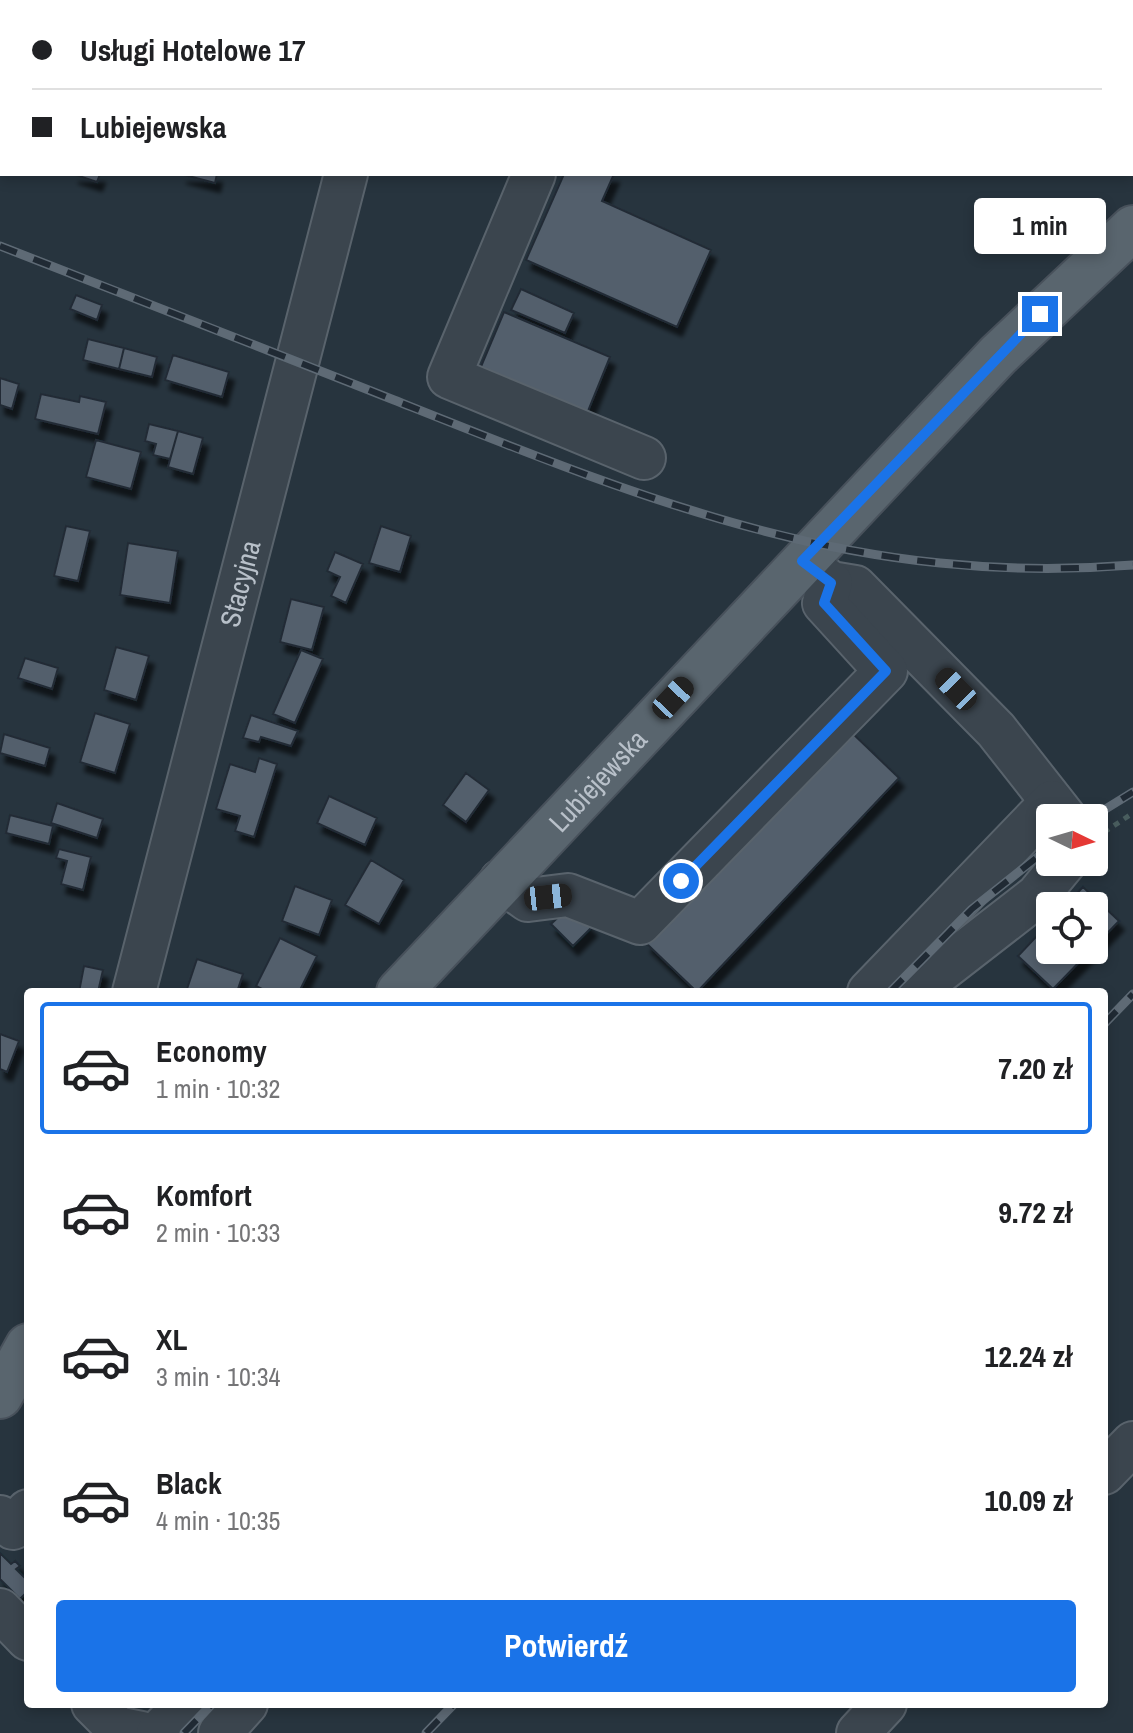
<!DOCTYPE html>
<html lang="pl">
<head>
<meta charset="utf-8">
<style>
  body { margin:0; font-family:"Archivo Narrow",sans-serif; background:#f2f2f2; color:#202124; height:100vh; display:flex; flex-direction:column; font-size:30px; white-space:nowrap }
  * { box-sizing:border-box; margin:0 }
  p { font-size:26px; color:#757577 }
  .icon { flex:none; width:44px; height:44px; fill:none; stroke:currentColor; stroke-width:2; stroke-linecap:round; stroke-linejoin:round }
  .map { position:relative; flex:1; overflow:hidden }
  .drawer { position:absolute; left:24px; top:988px; width:1084px; height:720px; display:flex; flex-direction:column; background:#fff; border-radius:8px; box-shadow:0 4px 12px #0003 }
  .drawer>* { flex:none }
  .banner { position:absolute; left:0px; top:0px; width:1134px; height:176px; box-shadow:0 4px 12px #0003; display:grid; align-content:center; height:176px; padding:0 32px; background:#fff }
  .needle { width:52px; rotate:95deg }
  .controls { position:absolute; left:1036px; top:804px; display:grid; gap:16px }
  .controls a { display:grid; place-items:center; width:72px; height:72px; border-radius:8px; background:#fff; box-shadow:0 4px 12px #0003; font-size:40px }
  .end { position:absolute; width:36px; height:36px; margin:-18px; border:10px solid #1a73e8; background:#fff; box-shadow:0 0 0 4px #fff }
  .from { border-radius:50% }
  .bubble { position:absolute; height:56px; border-radius:8px; background:#fff; box-shadow:0 4px 12px #0003; font-size:26px; font-weight:800; line-height:56px; text-align:center }
  .car { position:absolute; width:24px; height:48px; margin:-24px -12px; border-radius:10px; box-shadow:0 0 6px 2px #0007; background:linear-gradient(#222 24%,#8ab4d8 0 40%,#222 0 76%,#8ab4d8 0 86%,#222 0) }
  .banner b { display:flex; align-items:center; gap:28px; height:76px; font-size:30px }
  .banner b+b { border-top:2px solid #e0e0e0 }
  .banner i { width:20px; height:20px; background:#202124 }
  ul { padding:14px 0 0; list-style:none }
  li { display:flex; align-items:center; gap:24px; height:132px; margin:0 16px 12px; padding:0 16px; border:4px solid transparent; border-radius:8px }
  li div { flex:1 }
  li b { display:block; font-size:30px }
  li em { font-style:normal; font-weight:800 }
  li.on { border-color:#1a73e8 }
  li>.icon { width:72px; height:72px; stroke-width:1.5 }
  .action { display:flex; gap:16px; margin-top:auto; padding:16px 32px }
  .action a { flex:1; height:92px; border-radius:8px; background:#1a73e8; color:#fff; font-size:32px; font-weight:800; line-height:92px; text-align:center }
  .map>svg:first-child { display:block }
  .building { fill:#535f6c; stroke:#222c36; stroke-width:2; filter:url(#shadow) }
  .lines { fill:none; stroke-linecap:round; stroke-linejoin:round }
  .minor-casing { stroke:#59636c; stroke-width:46 }
  .major-casing { stroke:#48515b; stroke-width:48 }
  .path { stroke:#495d5e; stroke-width:5; stroke-dasharray:6 6; stroke-linecap:butt }
  .minor { stroke:#3b454e; stroke-width:42 }
  .major { stroke:#59656e; stroke-width:44 }
  .rail-casing { stroke:#5e6a75; stroke-width:9 }
  .rail { stroke:#202a34; stroke-width:6; stroke-dasharray:18; stroke-linecap:butt }
  .route { stroke:#1a73e8; stroke-width:10 }
  .labels { text-anchor:middle; dominant-baseline:central; stroke-width:6; stroke-linejoin:round; paint-order:stroke }
  .street-label { font-size:28px; fill:#b8c0c9; stroke:#202a34 }
</style>
</head>
<body>
<div class="map">
<svg width="1133" height="1733" viewBox="0 0 1133 1733">
  <defs>
    <filter id="shadow"><feDropShadow dx="5" dy="9" stdDeviation="2" flood-color="#0009"/></filter>
  </defs>
  <rect width="100%" height="100%" fill="#27343e"/>
  <path class="building" d="M 0,0 L 96,0 L 96,2 Z
    M 437,0 L 510,0 L 437,2 Z
    M 73,174 L 100,174 L 97,182 Z
    M 181,174 L 217,174 L 215,183 Z
    M 564,174 L 614,174 L 602,201 L 711,250 L 677,327 L 526,260 Z
    M 521,289 L 574,313 L 565,333 L 511,310 Z
    M 76,295 L 102,305 L 97,320 L 70,309 Z
    M 504,312 L 610,357 L 584,421 L 477,376 Z
    M 88,339 L 124,348 L 119,369 L 83,360 Z
    M 124,348 L 157,357 L 152,377 L 119,369 Z
    M 173,355 L 229,372 L 222,397 L 165,380 Z
    M 0,378 L 19,384 L 12,409 L 0,405 Z
    M 41,394 L 79,402 L 80,396 L 106,402 L 98,434 L 35,419 Z
    M 149,424 L 178,431 L 170,459 L 153,455 L 156,444 L 145,441 Z
    M 178,431 L 203,438 L 193,474 L 168,467 Z
    M 96,440 L 141,452 L 131,489 L 86,477 Z
    M 66,526 L 90,531 L 78,581 L 54,576 Z
    M 381,526 L 411,536 L 400,572 L 369,563 Z
    M 128,543 L 178,551 L 170,603 L 120,595 Z
    M 335,552 L 363,564 L 346,603 L 331,596 L 340,577 L 327,571 Z
    M 291,599 L 324,607 L 312,650 L 280,642 Z
    M 116,647 L 149,656 L 136,700 L 104,690 Z
    M 301,650 L 323,659 L 295,723 L 273,714 Z
    M 25,658 L 58,668 L 52,689 L 18,678 Z
    M 95,713 L 130,724 L 115,773 L 80,762 Z
    M 251,715 L 298,731 L 291,746 L 261,737 L 259,742 L 243,738 Z
    M 849,730 L 899,778 L 697,992 L 646,943 Z
    M 4,734 L 50,748 L 45,766 L 0,753 Z
    M 259,758 L 277,764 L 254,837 L 235,831 L 240,816 L 216,809 L 230,764 L 255,772 Z
    M 466,773 L 489,790 L 466,822 L 443,805 Z
    M 329,796 L 377,818 L 365,845 L 317,823 Z
    M 57,803 L 103,819 L 97,838 L 51,823 Z
    M 10,815 L 53,826 L 49,844 L 6,833 Z
    M 59,849 L 91,857 L 83,890 L 61,884 L 67,861 L 56,858 Z
    M 371,860 L 404,880 L 379,924 L 345,905 Z
    M 295,886 L 332,900 L 319,935 L 282,921 Z
    M 1083,887 L 1119,921 L 1094,947 L 1094,906 L 1065,906 Z
    M 570,906 L 592,927 L 573,946 L 551,924 Z
    M 1050,922 L 1050,950 L 1091,950 L 1053,989 L 1018,956 Z
    M 280,938 L 317,956 L 299,992 L 268,992 L 256,986 Z
    M 197,959 L 243,974 L 237,992 L 186,992 Z
    M 84,966 L 103,970 L 98,992 L 79,992 Z
    M 0,1034 L 19,1041 L 7,1072 L 0,1069 Z
    M 0,1553 L 11,1564 L 15,1561 L 20,1566 L 16,1569 L 28,1581 L 28,1591 L 20,1599 L 0,1579 Z"/>
  <g class="lines">
    <g class="minor-casing">
      <g id="minor">
        <path d="M 390,2 L 390,0"/>
        <path d="M 605,2 L 606,0"/>
        <path d="M 534,174 L 449,377 L 644,458"/>
        <path d="M 810,567 L 831,583 L 855,587 L 996,730 L 1065,818"/>
        <path d="M 501,881 L 528,900 L 568,895 L 640,923 L 886,671 L 824,603 L 831,583"/>
        <path id="s1" d="M 134,992 L 346,174"/>
        <path d="M 869,992 L 1052,802"/>
        <path d="M 920,992 L 934,976 L 1037,896 L 1065,862"/>
        <path d="M 1104,1473 L 1133,1443"/>
        <path d="M 0,1517 L 13,1528 L 28,1511"/>
        <path d="M 0,1610 L 28,1639"/>
        <path d="M 93,1704 L 117,1728 L 142,1733"/>
        <path d="M 158,1733 L 186,1704"/>
        <path d="M 220,1733 L 246,1704"/>
        <path d="M 858,1733 L 885,1704"/>
      </g>
    </g>
    <g class="major-casing">
      <g id="major">
        <path id="s2" d="M 399,992 L 998,355 L 1133,228"/>
        <path d="M 0,1396 L 28,1346"/>
      </g>
    </g>
    <path class="path" d="M 1094,839 L 1133,813"/>
    <use href="#minor" class="minor"/>
    <use href="#major" class="major"/>
    <g class="rail-casing">
      <path id="rail" d="M 0,246 C 131,297 263,348 394,400 C 645,500 855,587 1133,565
        M 1091,818 L 1133,792
        M 890,992 L 972,909 L 1050,847
        M 1104,1024 L 1133,994
        M 184,1733 L 212,1704
        M 426,1733 L 454,1704"/>
    </g>
    <use href="#rail" class="rail"/>
  </g>
  <g class="lines">
    <path class="route" d="M 681,881 L 886,671 L 824,603 L 831,583 L 802,561 L 1040,314"/>
  </g>
  <g class="labels">
    <g class="street-label">
      <text stroke="none"><textPath href="#s1" startOffset="422">Stacyjna</textPath></text>
      <text stroke="none"><textPath href="#s2" startOffset="290">Lubiejewska</textPath></text>
    </g>
  </g>
</svg>
<div class="controls">
<a><svg class="needle" viewBox="-14 -14 28 28"><path d="M0-13l5 13h-10z" fill="#e53935"/><path d="M0 13l5-13h-10z" fill="#757577"/></svg></a>
<a><svg class="icon" aria-label="locate" viewBox="0 0 24 24"><circle cx="12" cy="12" r="6"/><path d="M12 2v4M12 18v4M2 12h4M18 12h4"/></svg></a>
</div>
<i class="end from" style="left:681px;top:881px"></i>
<i class="end" style="left:1040px;top:314px"></i>
<div class="bubble" style="left:974px;top:198px;width:132px">1 min</div>
<i class="car" style="left:956px;top:689px;rotate:316deg"></i>
<i class="car" style="left:673px;top:698px;rotate:43deg"></i>
<i class="car" style="left:548px;top:897px;rotate:84deg"></i>
<div class="banner">
<b><i class="from"></i>Usługi Hotelowe 17</b>
<b><i></i>Lubiejewska</b>
</div>
<section class="drawer">
<ul>
<li class="on"><svg class="icon" aria-label="car" viewBox="0 0 24 24"><path d="M5 17H2v-5l4-1 3-4h7l3 4 3 1v5h-3M9 17h6M6 11h13"/><circle cx="7" cy="17" r="2"/><circle cx="17" cy="17" r="2"/></svg><div><b>Economy</b><p>1 min · 10:32</p></div><em>7.20 zł</em></li>
<li><svg class="icon" aria-label="car" viewBox="0 0 24 24"><path d="M5 17H2v-5l4-1 3-4h7l3 4 3 1v5h-3M9 17h6M6 11h13"/><circle cx="7" cy="17" r="2"/><circle cx="17" cy="17" r="2"/></svg><div><b>Komfort</b><p>2 min · 10:33</p></div><em>9.72 zł</em></li>
<li><svg class="icon" aria-label="car" viewBox="0 0 24 24"><path d="M5 17H2v-5l4-1 3-4h7l3 4 3 1v5h-3M9 17h6M6 11h13"/><circle cx="7" cy="17" r="2"/><circle cx="17" cy="17" r="2"/></svg><div><b>XL</b><p>3 min · 10:34</p></div><em>12.24 zł</em></li>
<li><svg class="icon" aria-label="car" viewBox="0 0 24 24"><path d="M5 17H2v-5l4-1 3-4h7l3 4 3 1v5h-3M9 17h6M6 11h13"/><circle cx="7" cy="17" r="2"/><circle cx="17" cy="17" r="2"/></svg><div><b>Black</b><p>4 min · 10:35</p></div><em>10.09 zł</em></li>
</ul>
<div class="action"><a>Potwierdź</a></div>
</section>
</div>
</body>
</html>
